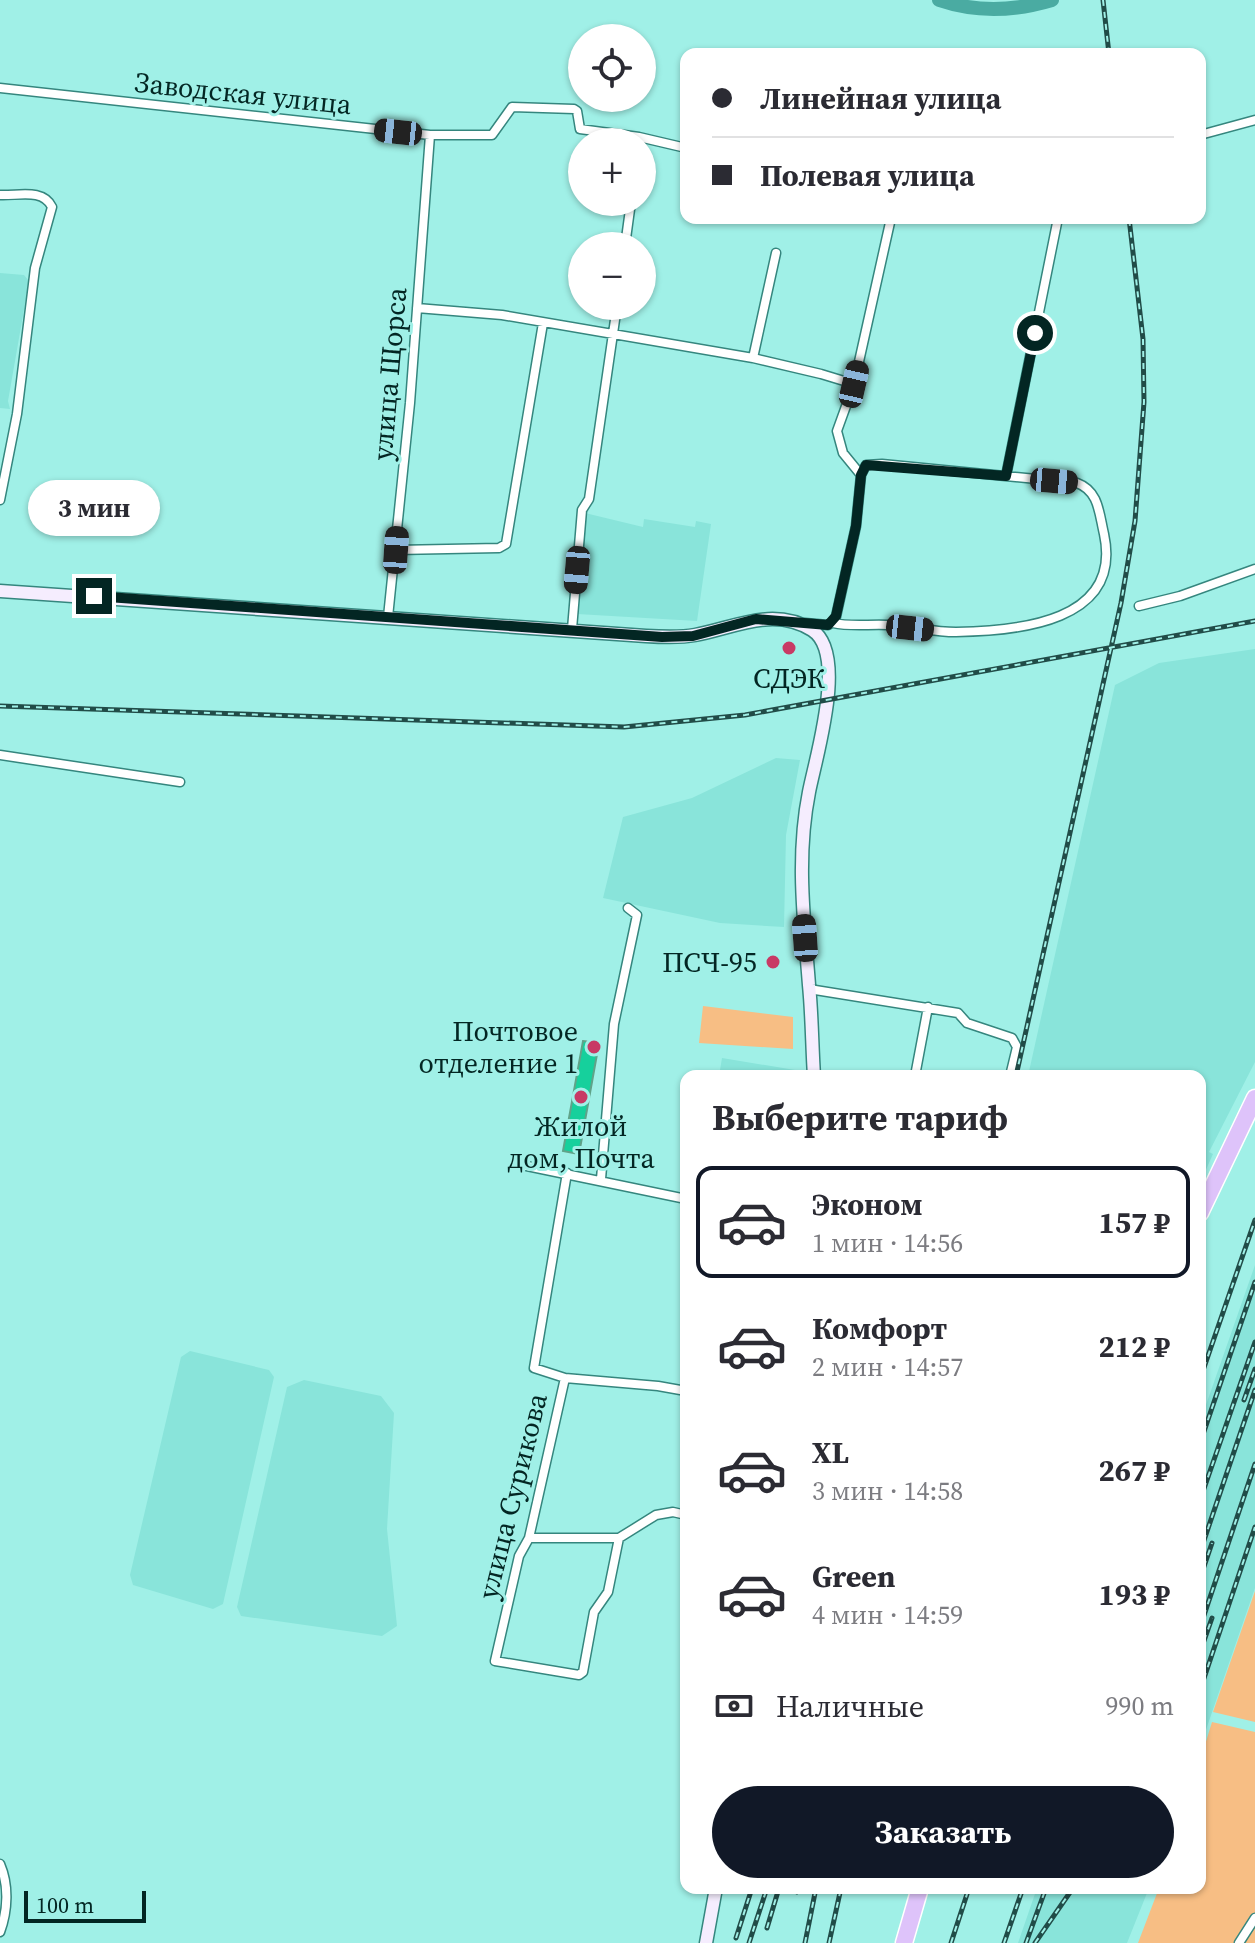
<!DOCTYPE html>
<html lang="ru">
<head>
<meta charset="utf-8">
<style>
  body { margin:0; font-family:"Source Serif 4",serif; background:#f7f7f7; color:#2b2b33; height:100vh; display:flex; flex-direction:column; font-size:30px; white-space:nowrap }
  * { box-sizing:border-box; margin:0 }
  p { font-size:26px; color:#7c7c81 }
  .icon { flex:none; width:44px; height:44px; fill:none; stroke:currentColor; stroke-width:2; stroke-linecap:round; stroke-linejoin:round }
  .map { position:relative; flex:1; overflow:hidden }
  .panel { position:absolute; left:680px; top:1070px; width:526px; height:824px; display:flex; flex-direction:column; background:#fff; border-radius:16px; box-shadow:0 2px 6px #0004 }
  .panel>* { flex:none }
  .banner { position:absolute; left:680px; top:48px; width:526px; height:176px; border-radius:16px; box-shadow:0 2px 6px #0004; display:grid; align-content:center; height:176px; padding:0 32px; background:#fff }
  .fabs { position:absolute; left:568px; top:24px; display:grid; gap:16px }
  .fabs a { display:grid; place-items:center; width:88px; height:88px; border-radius:50%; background:#fff; box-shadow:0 2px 6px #0004; font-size:40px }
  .scale { position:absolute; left:24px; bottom:20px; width:122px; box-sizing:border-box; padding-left:8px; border:4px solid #032623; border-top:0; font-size:22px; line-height:28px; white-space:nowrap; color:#032623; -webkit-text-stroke:6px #a0f0e7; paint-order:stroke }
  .end { position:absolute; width:36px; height:36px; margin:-18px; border:10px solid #032623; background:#fff; box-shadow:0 0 0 4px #fff }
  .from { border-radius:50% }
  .bubble { position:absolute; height:56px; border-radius:28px; background:#fff; box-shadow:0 2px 6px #0004; font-size:26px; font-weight:700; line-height:56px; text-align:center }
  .car { position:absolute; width:24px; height:48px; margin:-24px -12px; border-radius:10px; box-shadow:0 0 6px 2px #0007; background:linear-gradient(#222 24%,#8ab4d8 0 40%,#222 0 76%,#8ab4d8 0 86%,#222 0) }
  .banner b { display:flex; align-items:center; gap:28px; height:76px; font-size:30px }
  .banner b+b { border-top:2px solid #e1e1e2 }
  .banner i { width:20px; height:20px; background:#2b2b33 }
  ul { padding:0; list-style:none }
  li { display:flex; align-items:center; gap:24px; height:112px; margin:0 16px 12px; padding:0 16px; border:4px solid transparent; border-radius:16px }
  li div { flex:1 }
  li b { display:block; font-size:30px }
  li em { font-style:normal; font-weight:700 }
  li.on { border-color:#111827 }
  li>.icon { width:72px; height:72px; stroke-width:1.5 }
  h2 { padding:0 32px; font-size:36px; line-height:96px }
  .pay { display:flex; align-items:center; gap:20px; height:88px; padding:0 32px; font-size:30px }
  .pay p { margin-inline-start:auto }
  .primary-button { display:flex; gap:16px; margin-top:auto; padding:16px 32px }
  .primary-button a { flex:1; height:92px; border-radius:48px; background:#111827; color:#fff; font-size:32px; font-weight:700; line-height:92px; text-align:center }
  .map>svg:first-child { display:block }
  .built { fill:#89e4da }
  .green { fill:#f7be84 }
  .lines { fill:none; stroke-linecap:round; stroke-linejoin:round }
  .river { stroke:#4aaba2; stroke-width:14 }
  .building { fill:#16d09c; stroke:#60a389; stroke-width:2 }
  .street-casing { stroke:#35867e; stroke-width:11 }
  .secondary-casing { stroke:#35867e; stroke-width:15 }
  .highway-casing { stroke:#fff; stroke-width:19 }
  .street { stroke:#fff; stroke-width:8 }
  .secondary { stroke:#f5edfe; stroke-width:12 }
  .highway { stroke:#dec3fa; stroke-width:16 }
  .rail-casing { stroke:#214c48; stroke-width:5 }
  .rail { stroke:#a0f0e7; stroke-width:2; stroke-dasharray:6; stroke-linecap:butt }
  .route { stroke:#032623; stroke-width:10 }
  .poi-dot { fill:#c83a65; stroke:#a0f0e7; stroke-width:3 }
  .labels { text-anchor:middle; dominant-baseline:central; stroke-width:6; stroke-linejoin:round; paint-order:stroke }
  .street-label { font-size:28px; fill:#032623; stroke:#a0f0e7 }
  .poi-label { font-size:28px; fill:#032623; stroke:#a0f0e7 }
</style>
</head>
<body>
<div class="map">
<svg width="1255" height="1943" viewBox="0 0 1255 1943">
  <rect width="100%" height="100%" fill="#a0f0e7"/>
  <path class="built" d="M 0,273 L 24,275 L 29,281 L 8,401 L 10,409 L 0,408 Z
    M 585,513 L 643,527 L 644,519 L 695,527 L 696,521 L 711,524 L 697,621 L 577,614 Z
    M 1255,649 L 1255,1062 L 1209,1152 L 1213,1154 L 1200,1183 L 1200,1076 L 1028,1076 L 1115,685 L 1159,663 Z
    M 776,758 L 800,760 L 786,835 L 784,927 L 720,923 L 603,898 L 623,817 L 692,798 Z
    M 722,1058 L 795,1070 L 796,1076 L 719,1076 Z
    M 1255,1265 L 1255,1588 L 1200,1747 L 1200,1422 Z
    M 190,1351 L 269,1370 L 274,1377 L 223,1604 L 213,1609 L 133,1585 L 130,1575 L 181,1357 Z
    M 304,1380 L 381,1396 L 394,1413 L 387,1529 L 397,1626 L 382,1636 L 241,1616 L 237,1607 L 287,1387 Z
    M 1037,1888 L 1149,1888 L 1127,1943 L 1018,1943 Z"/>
  <path class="green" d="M 703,1006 L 793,1017 L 793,1049 L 699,1043 Z
    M 1255,1591 L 1255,1722 L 1213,1712 Z
    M 1212,1722 L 1255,1732 L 1255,1943 L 1138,1943 L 1159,1888 L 1200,1888 L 1200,1761 Z"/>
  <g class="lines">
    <path class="river" d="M 939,0 C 977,13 1015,11 1052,0"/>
  </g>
  <path class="building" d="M 583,1041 L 599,1043 L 579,1154 L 563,1151 Z"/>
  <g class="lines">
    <g class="street-casing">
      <path id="street" d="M 0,88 L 430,135 L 492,135 L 512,107 L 574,109 L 577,111 L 580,129 L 639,137 L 686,148
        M 1200,135 L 1255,120
        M 0,195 C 18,196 43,188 52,207 L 35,268 L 17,414 L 0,500
        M 625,246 L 631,202
        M 417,308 L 502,315 L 753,358 L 821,374 L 854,384
        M 753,358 L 776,253
        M 1006,476 L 1058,218
        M 396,550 L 499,548 L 506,544 L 543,323
        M 1139,606 L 1180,596 L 1255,569
        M 388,617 L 410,403 L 430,135
        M 805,623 L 828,625 L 835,621 L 856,526 L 861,475 L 843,453 L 837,431 L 854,384 L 891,218
        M 833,623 C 851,627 869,624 888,625 C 911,626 933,632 956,632 C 1018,631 1123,622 1104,534 C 1099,513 1099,491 1077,483 L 882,464 L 866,465 L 861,475
        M 572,629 L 582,510 L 589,499 L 617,306
        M 0,755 L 180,782
        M 809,989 L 958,1013 L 967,1023 L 1012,1038 L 1017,1047 L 1010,1076
        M 915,1076 L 928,1007
        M 522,1165 L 686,1199
        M 567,1173 L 534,1368 L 565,1378 L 529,1538 L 519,1556 L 495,1661 L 579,1675 L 583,1672 L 594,1612 L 608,1592 L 619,1538
        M 601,1179 L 614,1024 L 637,915 L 628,908
        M 565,1378 L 658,1386 L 686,1391
        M 529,1538 L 619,1538 L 656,1515 L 673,1512 L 686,1515
        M 0,1864 C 9,1885 8,1910 0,1932
        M 1239,1943 L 1255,1918"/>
    </g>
    <g class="secondary-casing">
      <path id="secondary" d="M 0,591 L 646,636 C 662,637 679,638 695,635 C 734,628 773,606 812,630 C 848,653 816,756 809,792 C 796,857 804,920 809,985 C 812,1015 812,1046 814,1076
        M 706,1943 L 716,1888"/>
    </g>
    <g class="highway-casing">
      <path id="highway" d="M 1200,1213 L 1255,1098
        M 904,1943 L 920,1888"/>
    </g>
    <use href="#street" class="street"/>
    <use href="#secondary" class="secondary"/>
    <use href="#highway" class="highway"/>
    <g class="rail-casing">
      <path id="rail" d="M 1103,0 L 1109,54
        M 0,706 L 624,727 L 745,715 L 1255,621
        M 1016,1076 L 1121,603 L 1135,521 L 1144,402 L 1143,339 L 1129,218
        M 1200,1379 L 1255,1220
        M 1244,1400 L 1255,1369
        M 1200,1443 L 1255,1282
        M 1200,1500 L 1255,1342
        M 1200,1552 L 1255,1390
        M 1200,1578 L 1212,1543
        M 1200,1627 L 1255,1464
        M 1200,1652 L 1212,1618
        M 1200,1690 L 1255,1527
        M 797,1892 L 799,1888
        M 767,1928 L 779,1888
        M 736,1938 L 752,1888
        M 749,1943 L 767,1888
        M 805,1943 L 816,1888
        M 829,1943 L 841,1888
        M 951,1943 L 969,1888
        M 1004,1943 L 1023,1888
        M 1026,1943 L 1046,1888
        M 1035,1943 L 1073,1888"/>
    </g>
    <use href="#rail" class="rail"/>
  </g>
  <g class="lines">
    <path class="route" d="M 94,596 L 662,637 L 693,636 L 756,619 L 828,625 L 836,616 L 856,526 L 861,475 L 866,465 L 1006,476 L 1035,333"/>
  </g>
  <g class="poi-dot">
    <circle cx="789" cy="648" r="8"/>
    <circle cx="773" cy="962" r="8"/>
    <circle cx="594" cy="1047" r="8"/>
    <circle cx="581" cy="1097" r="8"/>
  </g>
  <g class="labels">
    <g class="street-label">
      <text transform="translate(243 93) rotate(6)">Заводская улица</text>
      <text transform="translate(389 374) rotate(-85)">улица Щорса</text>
      <text transform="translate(512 1496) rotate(-76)">улица Сурикова</text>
    </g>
    <g class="poi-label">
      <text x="789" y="678">СДЭК</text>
      <text x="757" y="962" text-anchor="end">ПСЧ-95</text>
      <text x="578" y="1031" text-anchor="end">Почтовое<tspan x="578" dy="32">отделение 1</tspan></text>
      <text x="581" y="1126">Жилой<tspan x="581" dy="32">дом, Почта</tspan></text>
    </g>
  </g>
</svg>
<div class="fabs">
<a><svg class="icon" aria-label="locate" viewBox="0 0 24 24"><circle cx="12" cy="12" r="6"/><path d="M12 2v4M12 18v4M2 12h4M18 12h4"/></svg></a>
<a>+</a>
<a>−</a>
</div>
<div class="scale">100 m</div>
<i class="end from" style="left:1035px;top:333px"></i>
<i class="end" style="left:94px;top:596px"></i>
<div class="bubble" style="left:28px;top:480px;width:132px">3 мин</div>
<i class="car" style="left:398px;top:132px;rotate:276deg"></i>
<i class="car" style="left:854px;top:384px;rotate:13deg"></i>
<i class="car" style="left:1054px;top:481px;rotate:95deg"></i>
<i class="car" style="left:396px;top:550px;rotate:4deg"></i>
<i class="car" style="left:577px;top:570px;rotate:185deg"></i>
<i class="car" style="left:910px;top:628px;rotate:96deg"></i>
<i class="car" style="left:805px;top:938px;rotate:356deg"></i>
<div class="banner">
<b><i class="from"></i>Линейная улица</b>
<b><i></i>Полевая улица</b>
</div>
<section class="panel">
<h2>Выберите тариф</h2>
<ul>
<li class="on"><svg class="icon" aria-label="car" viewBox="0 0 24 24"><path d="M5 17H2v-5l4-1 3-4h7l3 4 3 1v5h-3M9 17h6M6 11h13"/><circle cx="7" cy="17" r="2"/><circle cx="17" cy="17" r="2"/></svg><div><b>Эконом</b><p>1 мин · 14:56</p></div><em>157 ₽</em></li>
<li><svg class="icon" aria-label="car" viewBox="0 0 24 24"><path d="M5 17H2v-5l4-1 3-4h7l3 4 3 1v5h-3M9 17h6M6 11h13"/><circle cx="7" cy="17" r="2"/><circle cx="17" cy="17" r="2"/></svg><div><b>Комфорт</b><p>2 мин · 14:57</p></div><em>212 ₽</em></li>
<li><svg class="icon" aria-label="car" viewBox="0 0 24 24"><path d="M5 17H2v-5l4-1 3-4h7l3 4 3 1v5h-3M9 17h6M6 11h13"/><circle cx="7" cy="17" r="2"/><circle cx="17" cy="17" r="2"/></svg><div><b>XL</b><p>3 мин · 14:58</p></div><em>267 ₽</em></li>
<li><svg class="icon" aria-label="car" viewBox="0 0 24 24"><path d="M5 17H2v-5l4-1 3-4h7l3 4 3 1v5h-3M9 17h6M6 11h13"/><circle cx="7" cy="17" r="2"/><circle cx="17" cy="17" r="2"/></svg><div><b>Green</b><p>4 мин · 14:59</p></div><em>193 ₽</em></li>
</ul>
<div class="pay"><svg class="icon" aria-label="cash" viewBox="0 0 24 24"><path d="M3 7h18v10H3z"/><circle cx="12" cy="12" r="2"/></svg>Наличные<p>990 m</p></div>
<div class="primary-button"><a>Заказать</a></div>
</section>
</div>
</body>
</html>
